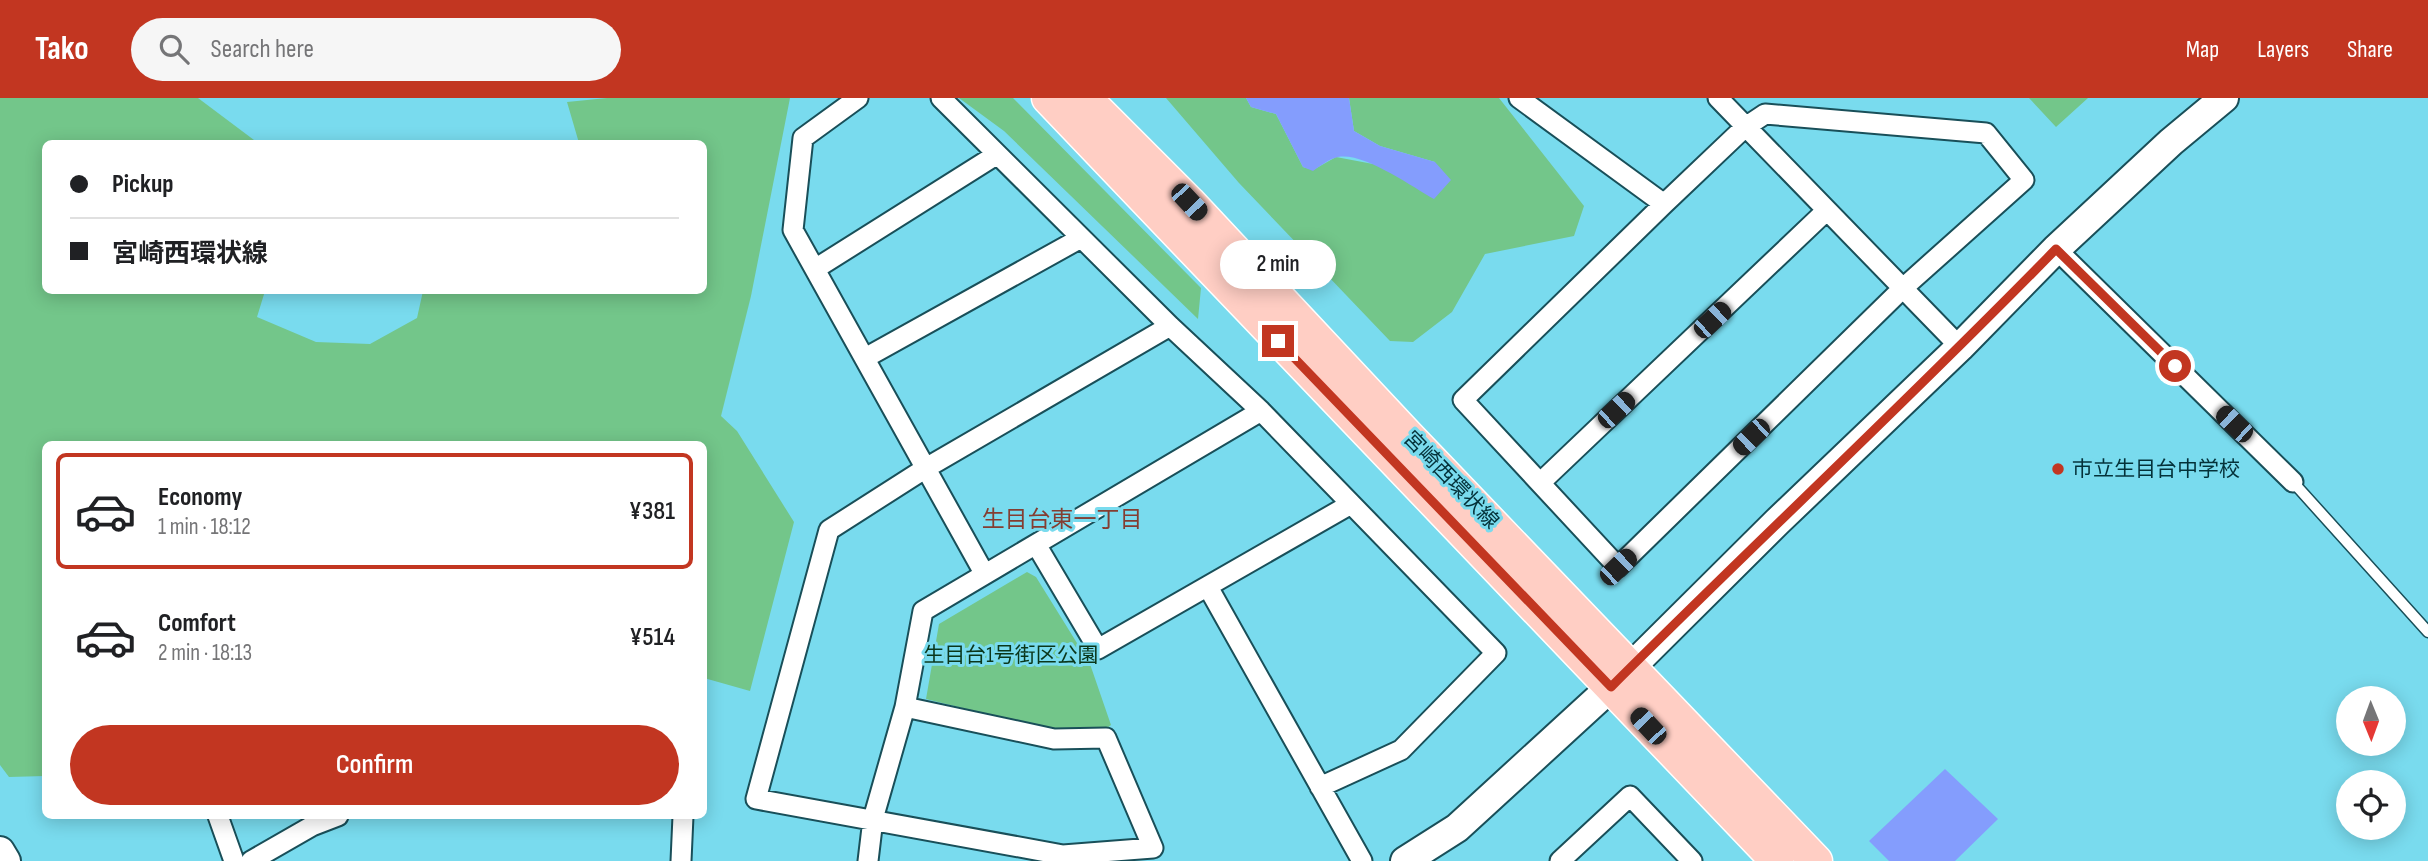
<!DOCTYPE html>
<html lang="en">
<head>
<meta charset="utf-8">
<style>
  body { margin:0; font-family:"Sofia Sans Condensed","Noto Sans JP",sans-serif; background:#f6f6f6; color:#202124; height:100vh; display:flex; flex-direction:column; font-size:26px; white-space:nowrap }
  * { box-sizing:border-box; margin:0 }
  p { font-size:23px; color:#757577 }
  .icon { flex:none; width:38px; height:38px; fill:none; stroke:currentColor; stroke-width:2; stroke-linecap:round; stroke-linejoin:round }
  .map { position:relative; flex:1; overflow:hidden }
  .side { position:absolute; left:42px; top:343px; width:665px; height:378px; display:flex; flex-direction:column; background:#fff; border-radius:10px; box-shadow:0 4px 18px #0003 }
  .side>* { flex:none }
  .banner { position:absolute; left:42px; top:42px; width:665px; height:154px; border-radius:10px; box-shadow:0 4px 18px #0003; display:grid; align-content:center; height:154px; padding:0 28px; background:#fff }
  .needle { width:46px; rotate:179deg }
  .fabs { position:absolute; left:2336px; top:588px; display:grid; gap:14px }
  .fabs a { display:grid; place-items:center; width:70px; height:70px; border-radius:50%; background:#fff; box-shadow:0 4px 18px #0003; font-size:35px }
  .end { position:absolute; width:32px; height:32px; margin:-16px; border:9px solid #c23621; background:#fff; box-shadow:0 0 0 4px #fff }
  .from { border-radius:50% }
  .bubble { position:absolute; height:49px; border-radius:24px; background:#fff; box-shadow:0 4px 18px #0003; font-size:23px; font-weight:600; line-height:49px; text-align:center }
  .car { position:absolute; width:21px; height:42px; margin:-21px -10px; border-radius:9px; box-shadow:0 0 5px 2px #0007; background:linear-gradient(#222 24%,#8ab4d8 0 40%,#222 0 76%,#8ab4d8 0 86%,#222 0) }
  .banner b { display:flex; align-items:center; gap:24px; height:66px; font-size:26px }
  .banner b+b { border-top:2px solid #e0e0e0 }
  .banner i { width:18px; height:18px; background:#202124 }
  ul { padding:12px 0 0; list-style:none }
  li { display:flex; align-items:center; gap:21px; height:116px; margin:0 14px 10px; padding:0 14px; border:4px solid transparent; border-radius:10px }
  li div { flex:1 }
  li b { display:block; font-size:26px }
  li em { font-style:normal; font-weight:600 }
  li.on { border-color:#c23621 }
  li>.icon { width:63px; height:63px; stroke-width:1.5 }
  .button { display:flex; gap:14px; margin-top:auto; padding:14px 28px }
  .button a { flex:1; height:80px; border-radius:42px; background:#c23621; color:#fff; font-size:28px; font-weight:600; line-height:80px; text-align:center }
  header { display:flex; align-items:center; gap:42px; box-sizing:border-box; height:98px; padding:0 35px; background:#c23621; color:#fff }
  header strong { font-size:33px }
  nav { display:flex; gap:38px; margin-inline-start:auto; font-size:24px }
  .search { width:490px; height:63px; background:#f6f6f6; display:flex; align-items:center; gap:18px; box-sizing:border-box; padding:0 24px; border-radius:38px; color:#757577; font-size:26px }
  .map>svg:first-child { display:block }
  .green { fill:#73c68a }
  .water { fill:#849dfd }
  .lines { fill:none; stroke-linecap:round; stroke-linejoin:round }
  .lane-casing { stroke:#194f59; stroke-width:13 }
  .street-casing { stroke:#194f59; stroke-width:23 }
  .secondary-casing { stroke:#194f59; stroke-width:32 }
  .primary-casing { stroke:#fff; stroke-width:35 }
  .lane { stroke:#fff; stroke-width:10 }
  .street { stroke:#fff; stroke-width:19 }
  .secondary { stroke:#fff; stroke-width:28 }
  .primary { stroke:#ffcec4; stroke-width:32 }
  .route { stroke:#c23621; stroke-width:9 }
  .poi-dot { fill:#c23621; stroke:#79dbee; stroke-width:2.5 }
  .labels { text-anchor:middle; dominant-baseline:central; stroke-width:6; stroke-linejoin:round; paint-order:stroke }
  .poi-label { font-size:21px; fill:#043139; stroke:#79dbee; text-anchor:start }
  .street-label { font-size:21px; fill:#043139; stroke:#79dbee }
  .park-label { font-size:21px; fill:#0a361a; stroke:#79dbee }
  .neighbourhood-label { font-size:23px; fill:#843d31; stroke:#79dbee }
</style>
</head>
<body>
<header>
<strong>Tako</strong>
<div class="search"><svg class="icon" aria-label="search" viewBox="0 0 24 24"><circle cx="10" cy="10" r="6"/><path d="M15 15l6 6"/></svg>Search here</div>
<nav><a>Map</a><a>Layers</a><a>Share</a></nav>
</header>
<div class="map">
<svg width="2428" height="763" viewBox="0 0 2428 763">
  <rect width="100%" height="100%" fill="#79dbee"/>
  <path class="green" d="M 0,0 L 198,0 L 258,45 L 46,46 L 46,192 L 265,193 L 257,219 L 316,244 L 370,246 L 417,220 L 423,193 L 704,192 L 704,46 L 579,45 L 567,4 L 607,0 L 790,0 L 751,198 L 721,318 L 737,333 L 794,424 L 750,593 L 704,580 L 704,346 L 46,346 L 45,678 L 9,679 L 0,667 Z
    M 959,0 L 1013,0 L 1201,190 L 1198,221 L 1004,33 Z
    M 1166,0 L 1246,0 L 1251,9 L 1276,16 L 1303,69 L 1313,72 L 1336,59 L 1373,66 L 1435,64 L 1380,48 L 1354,33 L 1349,0 L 1499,0 L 1584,108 L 1574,138 L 1485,156 L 1452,214 L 1413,244 L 1390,243 L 1239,85 Z
    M 2029,0 L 2088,0 L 2056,29 Z
    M 1027,474 L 1036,479 L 1090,566 L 1111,627 L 1106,631 L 1055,633 L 926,601 L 939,526 Z"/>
  <path class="water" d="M 1246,0 L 1349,0 L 1354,33 L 1380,48 L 1435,64 L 1451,82 L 1434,101 C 1412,89 1364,54 1338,59 C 1329,61 1320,68 1313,73 L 1303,69 L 1276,16 L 1251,9 Z
    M 1945,671 L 1998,721 L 1955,763 L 1889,763 L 1869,743 Z"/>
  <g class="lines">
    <g class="lane-casing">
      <path id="lane" d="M 2293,384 L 2428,534"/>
    </g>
    <g class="street-casing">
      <path id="street" d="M 858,0 L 803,40 L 793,132 L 984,475
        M 941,0 L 1170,228 L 1261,313 L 1496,555 L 1401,652 L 1320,689
        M 1519,0 L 1664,106
        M 1718,0 L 1960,249
        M 1765,16 L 1986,35 L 2024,82 L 1902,191 L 1618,469 L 1463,302 L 1664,106 L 1744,30 Z
        M 2056,151 L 2293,384
        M 815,171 L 996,57
        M 865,260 L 1081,140
        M 1540,385 L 1826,113
        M 1037,448 L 1098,551 L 1351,406
        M 1208,489 L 1362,763
        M 905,609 L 1054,641 L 1106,640 L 1153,750 L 1063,757 L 756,701 L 829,432 L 926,370 L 1170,228
        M 218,718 L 234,763
        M 251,763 L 312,728 L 338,718
        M 681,763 L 683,718
        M 868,763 L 873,721 L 905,609 L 923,513 L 1261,313
        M 1560,763 L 1630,698 L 1692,763"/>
    </g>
    <g class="secondary-casing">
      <path id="secondary" d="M 0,753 L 6,763
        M 1405,763 L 1457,730 L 1611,589 L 1777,424 L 1960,249 L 2056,151 L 2171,44 L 2224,0"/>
    </g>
    <g class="primary-casing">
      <path id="primary" d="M 1048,0 L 1777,763
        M 1085,0 L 1189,104 L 1408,338 L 1816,763"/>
    </g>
    <use href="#lane" class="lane"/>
    <use href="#street" class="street"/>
    <use href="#secondary" class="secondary"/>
    <use href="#primary" class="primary"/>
  </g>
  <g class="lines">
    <path class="route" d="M 1278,243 L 1611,589 C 1758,442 1911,300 2056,151 L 2175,268"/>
  </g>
  <circle class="poi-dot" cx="2058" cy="371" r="7"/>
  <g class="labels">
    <g class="poi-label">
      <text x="2072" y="371">市立生目台中学校</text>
    </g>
    <g class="street-label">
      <text transform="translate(1451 382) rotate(46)">宮崎西環状線</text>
    </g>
    <g class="park-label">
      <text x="1011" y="557">生目台1号街区公園</text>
    </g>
    <g class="neighbourhood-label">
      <text x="1062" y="422">生目台東一丁目</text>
    </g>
  </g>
</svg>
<div class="fabs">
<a><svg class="needle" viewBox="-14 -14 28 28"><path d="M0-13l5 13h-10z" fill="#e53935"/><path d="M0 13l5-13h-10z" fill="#757577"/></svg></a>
<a><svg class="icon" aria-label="locate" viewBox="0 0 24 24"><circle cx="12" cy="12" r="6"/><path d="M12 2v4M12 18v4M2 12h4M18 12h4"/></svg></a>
</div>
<i class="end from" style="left:2175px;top:268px"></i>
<i class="end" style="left:1278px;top:243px"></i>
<div class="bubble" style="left:1220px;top:142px;width:116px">2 min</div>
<i class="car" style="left:1189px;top:104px;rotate:137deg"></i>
<i class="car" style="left:1712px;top:222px;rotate:47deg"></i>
<i class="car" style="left:1616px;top:312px;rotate:47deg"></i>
<i class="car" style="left:2234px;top:326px;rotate:314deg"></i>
<i class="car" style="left:1751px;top:339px;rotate:226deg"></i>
<i class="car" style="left:1618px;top:469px;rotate:46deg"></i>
<i class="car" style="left:1648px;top:628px;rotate:317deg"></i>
<div class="banner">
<b><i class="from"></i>Pickup</b>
<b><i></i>宮崎西環状線</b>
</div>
<section class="side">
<ul>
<li class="on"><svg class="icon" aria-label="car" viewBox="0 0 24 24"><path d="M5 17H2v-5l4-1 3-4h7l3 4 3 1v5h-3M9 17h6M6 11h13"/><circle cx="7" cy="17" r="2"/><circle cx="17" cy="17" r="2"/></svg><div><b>Economy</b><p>1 min · 18:12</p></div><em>¥381</em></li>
<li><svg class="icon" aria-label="car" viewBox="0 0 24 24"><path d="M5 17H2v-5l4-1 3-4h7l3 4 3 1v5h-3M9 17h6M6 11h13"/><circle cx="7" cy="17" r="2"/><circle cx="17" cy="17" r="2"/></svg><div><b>Comfort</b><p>2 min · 18:13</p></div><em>¥514</em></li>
</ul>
<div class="button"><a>Confirm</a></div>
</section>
</div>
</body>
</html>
